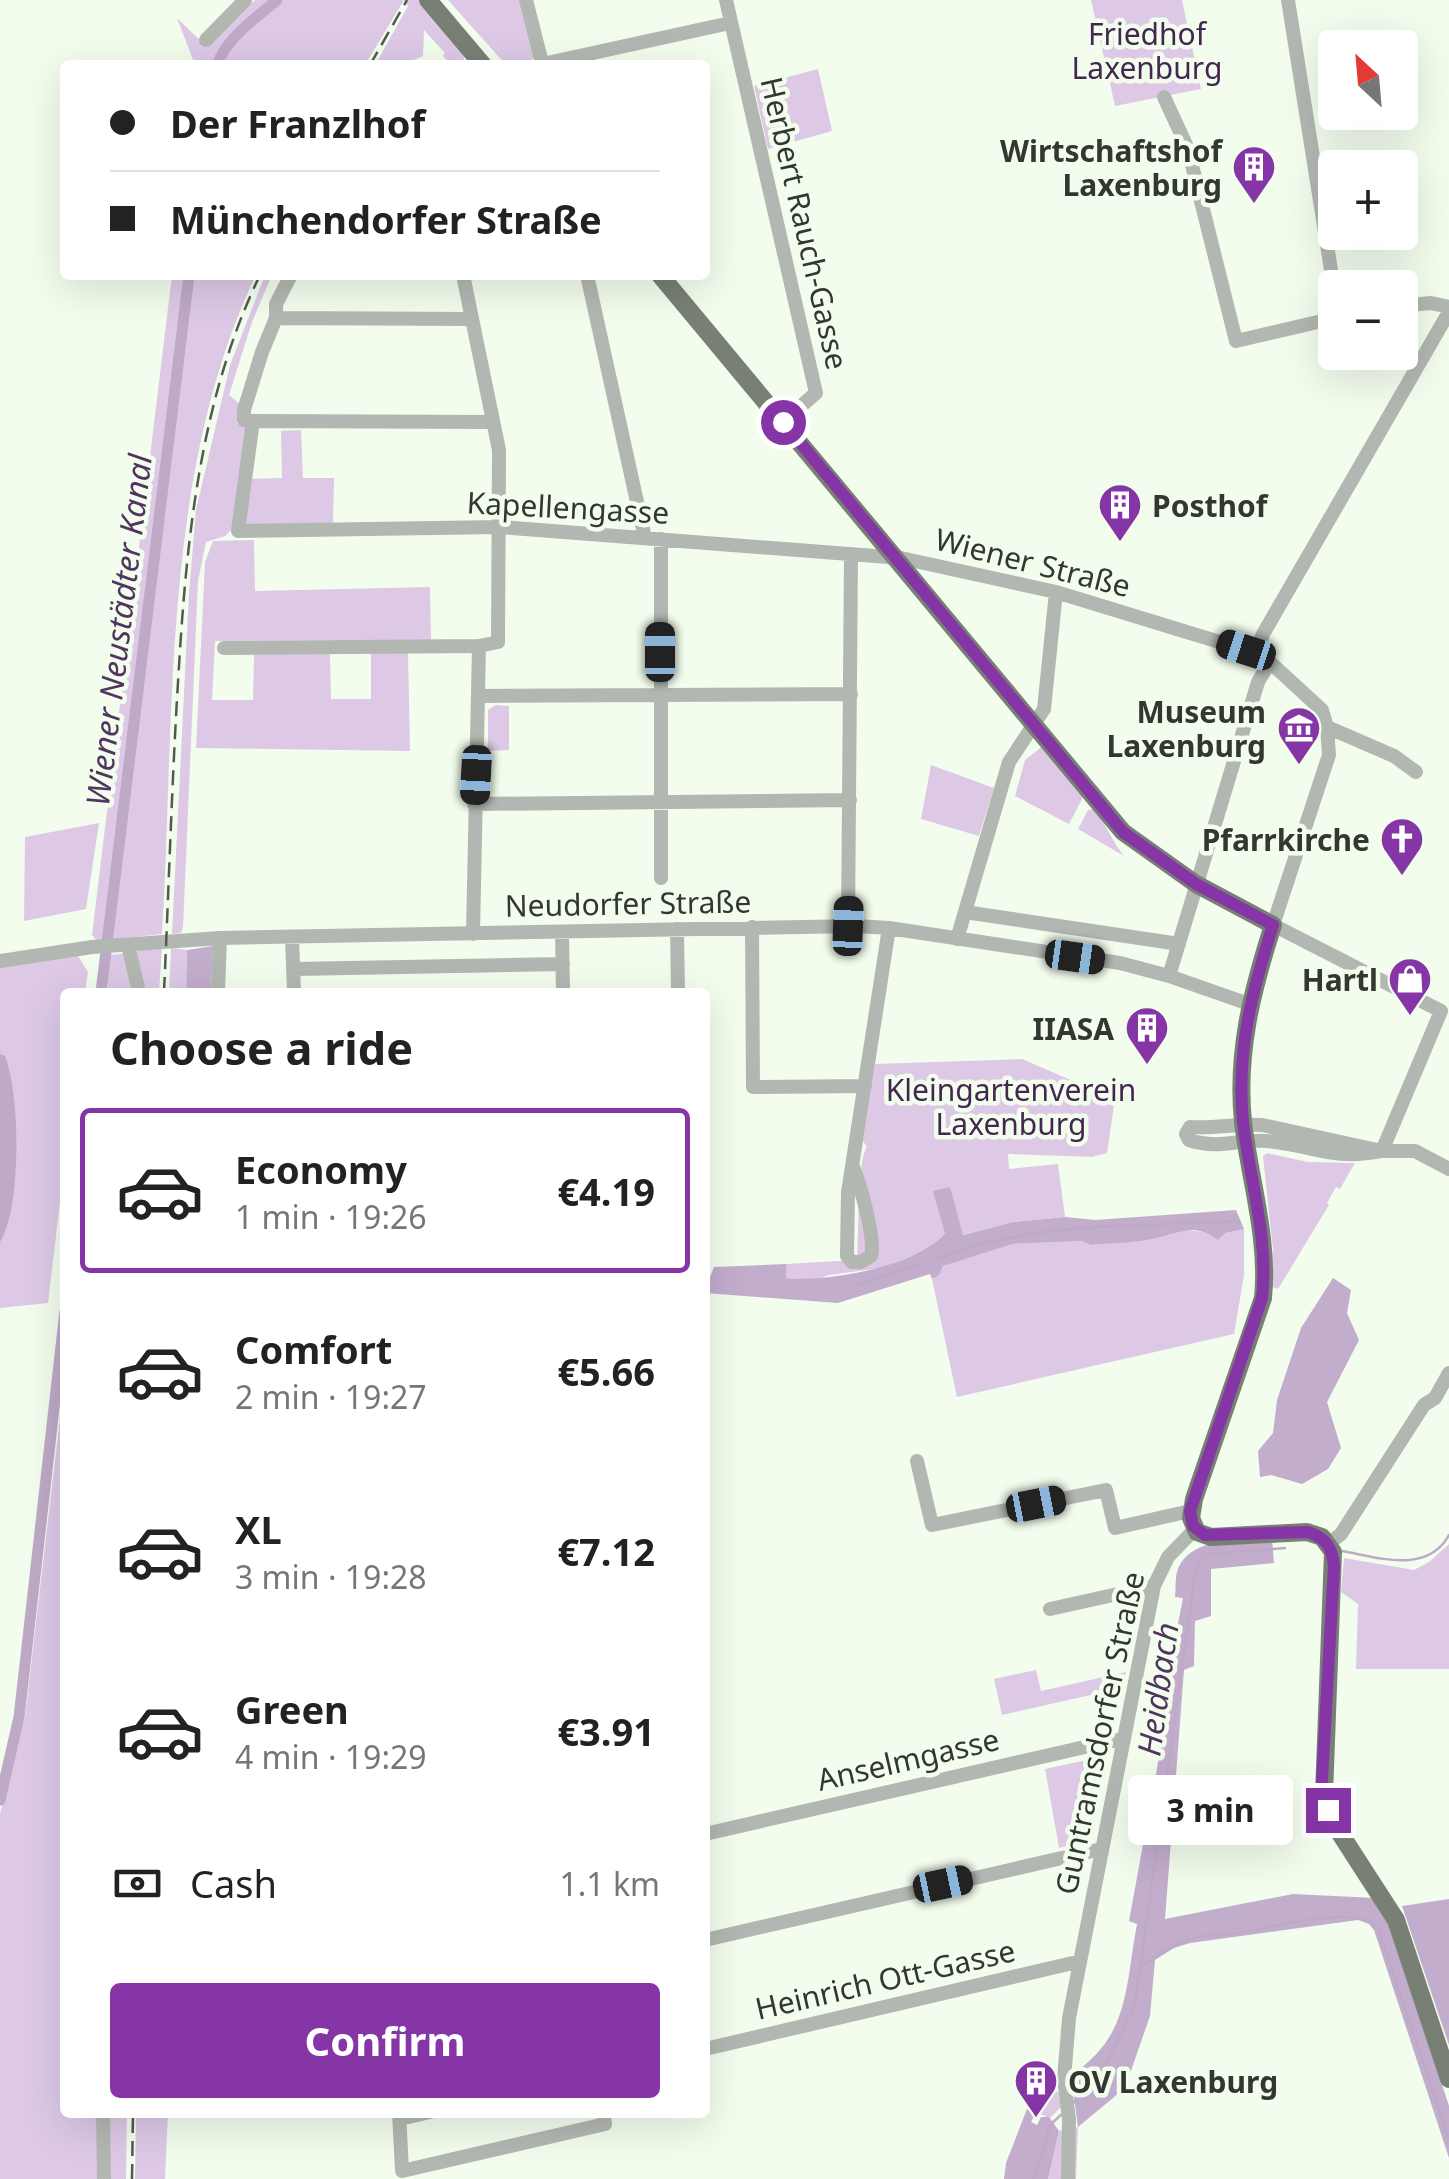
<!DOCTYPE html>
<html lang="en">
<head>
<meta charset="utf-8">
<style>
  body { margin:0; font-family:"Noto Sans",sans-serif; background:#f2f2f2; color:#222; height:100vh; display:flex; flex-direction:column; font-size:38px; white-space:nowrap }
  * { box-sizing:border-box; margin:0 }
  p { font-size:32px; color:#767676 }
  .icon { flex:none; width:55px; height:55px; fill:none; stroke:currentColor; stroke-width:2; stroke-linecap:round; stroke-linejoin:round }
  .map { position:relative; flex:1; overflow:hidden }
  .sheet { position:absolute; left:60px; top:988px; width:650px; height:1130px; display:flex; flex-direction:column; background:#fff; border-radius:10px; box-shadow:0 10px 40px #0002 }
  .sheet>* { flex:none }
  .guide { position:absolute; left:60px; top:60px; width:650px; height:220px; border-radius:10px; box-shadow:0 10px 40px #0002; display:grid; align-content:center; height:220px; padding:0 50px; background:#fff }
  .needle { width:65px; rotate:334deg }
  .fabs { position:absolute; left:1318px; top:30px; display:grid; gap:20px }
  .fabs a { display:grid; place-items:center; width:100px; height:100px; border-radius:10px; background:#fff; box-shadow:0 10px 40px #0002; font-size:50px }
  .end { position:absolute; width:45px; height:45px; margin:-22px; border:12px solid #8535a5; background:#fff; box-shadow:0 0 0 5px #fff }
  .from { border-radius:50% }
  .bubble { position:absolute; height:70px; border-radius:10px; background:#fff; box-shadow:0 10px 40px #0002; font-size:32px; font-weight:700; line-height:70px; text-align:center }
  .car { position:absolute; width:30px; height:60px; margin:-30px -15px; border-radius:12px; box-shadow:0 0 8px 2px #0007; background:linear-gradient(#222 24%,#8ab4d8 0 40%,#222 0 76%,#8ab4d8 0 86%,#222 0) }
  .guide b { display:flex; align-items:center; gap:35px; height:95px; font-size:38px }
  .guide b+b { border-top:2px solid #e0e0e0 }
  .guide i { width:25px; height:25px; background:#222 }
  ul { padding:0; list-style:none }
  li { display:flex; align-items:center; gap:30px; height:165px; margin:0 20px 15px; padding:0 30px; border:5px solid transparent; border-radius:10px }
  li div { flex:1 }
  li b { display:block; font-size:38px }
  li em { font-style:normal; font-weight:700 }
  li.active { border-color:#8535a5 }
  li>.icon { width:90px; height:90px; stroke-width:1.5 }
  h2 { padding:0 50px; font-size:45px; line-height:120px }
  .pay { display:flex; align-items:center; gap:25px; height:110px; padding:0 50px; font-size:38px }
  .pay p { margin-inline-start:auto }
  .primary-button { display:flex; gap:20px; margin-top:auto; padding:20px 50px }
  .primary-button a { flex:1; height:115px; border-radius:10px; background:#8535a5; color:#fff; font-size:40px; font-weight:700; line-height:115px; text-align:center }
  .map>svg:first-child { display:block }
  .green { fill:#ddc9e6 }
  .forest { fill:#c2adcc }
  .water { fill:#bea9c7 }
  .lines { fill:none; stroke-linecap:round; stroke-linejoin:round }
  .stream { stroke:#bea9c7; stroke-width:2.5 }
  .canal { stroke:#bea9c7; stroke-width:11 }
  .minor { stroke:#b3b7b1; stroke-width:14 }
  .major { stroke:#788075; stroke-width:18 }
  .rail { stroke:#535851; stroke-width:2.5; stroke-dasharray:15 8; stroke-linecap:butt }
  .route { stroke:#8535a5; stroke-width:12 }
  .labels { text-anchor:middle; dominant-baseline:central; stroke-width:9; stroke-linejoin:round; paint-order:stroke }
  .park-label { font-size:30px; fill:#442750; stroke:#f3fdee }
  .poi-label { font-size:30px; font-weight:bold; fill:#333731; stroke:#f3fdee; text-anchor:end }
  .street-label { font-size:30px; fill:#333731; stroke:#f3fdee }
  .water-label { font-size:32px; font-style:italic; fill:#52355f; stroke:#f3fdee }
</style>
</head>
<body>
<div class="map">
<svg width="1449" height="2179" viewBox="0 0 1449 2179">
  <rect width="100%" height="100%" fill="#f3fdee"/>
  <path class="green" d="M 255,0 L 420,0 L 467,55 L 463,58 L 469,65 L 451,65 L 443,56 L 445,53 L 424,30 L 423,56 L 409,62 L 400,62 L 400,65 L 375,65 L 408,6 L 404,0 L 365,65 L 195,65 L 177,18 L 207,47 L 219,30 Z
    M 448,0 L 520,0 L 534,58 L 525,65 L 506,65 Z
    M 1091,0 L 1182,0 L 1201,89 L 1115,106 Z
    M 818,69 L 832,131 L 768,149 L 754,86 Z
    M 172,275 L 256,275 C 161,472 175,719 162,934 L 97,941 L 92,935 Z
    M 265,275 L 272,275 L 252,322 L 229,395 L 241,405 L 237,424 L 245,425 L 248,432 L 233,528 L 225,536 L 206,542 L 198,581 L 183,927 L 181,933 L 172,934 L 189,593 L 196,510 L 230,365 Z
    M 301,430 L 303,478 L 334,478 L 333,524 L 250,526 L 242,521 L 249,479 L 282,478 L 281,431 Z
    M 254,540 L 255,591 L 430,587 L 431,640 L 215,641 L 212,700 L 253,700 L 254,654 L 330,654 L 331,699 L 371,699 L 371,653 L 408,652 L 410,751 L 196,748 L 205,562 L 213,541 Z
    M 496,705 L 509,706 L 509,750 L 488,751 L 488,710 Z
    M 1044,745 L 1083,797 L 1069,824 L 1015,796 L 1025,760 Z
    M 931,765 L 994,788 L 979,836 L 921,819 Z
    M 1094,809 C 1106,824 1112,841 1124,856 L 1078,829 L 1088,810 Z
    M 99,823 L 86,909 L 24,921 L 25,837 Z
    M 146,947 L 162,948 L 159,992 L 107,992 L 110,955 L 136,952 Z
    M 171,948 L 187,950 L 186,992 L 169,992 Z
    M 78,956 L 88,972 L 85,992 L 65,992 L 65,1160 L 48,1303 L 0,1308 L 0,967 Z
    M 1022,1059 L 1115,1099 L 1107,1153 L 1092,1157 L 1008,1154 L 1009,1169 L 1058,1164 L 1065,1217 L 1013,1222 L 962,1235 L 950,1188 L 945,1233 L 928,1250 L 881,1268 L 829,1275 L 812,1281 L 786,1278 L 786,1264 L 857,1260 C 859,1238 857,1159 867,1147 L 863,1141 L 875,1064 Z
    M 1267,1153 L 1308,1162 L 1355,1163 L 1340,1189 L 1336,1187 L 1327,1203 L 1329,1205 L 1278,1289 L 1270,1286 L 1273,1250 L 1263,1156 Z
    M 1244,1229 L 1244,1275 L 1234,1334 L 957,1397 L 932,1279 L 939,1275 L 942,1266 L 1013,1244 L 1082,1241 L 1090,1245 L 1156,1238 L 1176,1230 L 1225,1233 Z
    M 65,1376 L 65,2112 L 127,2113 L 126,2179 L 0,2179 L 0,1814 L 25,1716 Z
    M 1449,1544 L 1449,1669 L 1356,1669 L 1358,1604 L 1341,1592 L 1344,1558 L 1414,1570 L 1429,1562 Z
    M 1036,1670 L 1041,1691 L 1126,1672 L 1122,1688 L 1002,1715 L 994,1679 Z
    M 1091,1759 L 1094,1764 L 1104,1766 L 1089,1840 L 1059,1848 L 1045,1769 Z
    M 1045,2085 L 1058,2092 L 1061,2107 L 1050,2118 L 1027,2109 L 1033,2086 Z
    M 136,2113 L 168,2113 L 165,2179 L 135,2179 Z
    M 1078,2127 L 1076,2179 L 1048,2179 L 1059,2131 Z"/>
  <path class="forest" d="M 213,946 L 211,992 L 186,992 L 187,950 Z
    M 950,1187 L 963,1235 L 1013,1222 L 1065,1217 L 1095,1220 L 1236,1210 L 1244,1229 L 1225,1233 L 1218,1240 C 1198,1223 1179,1232 1156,1238 C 1135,1243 1111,1243 1090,1245 L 1082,1241 L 1013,1244 L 943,1266 L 939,1275 L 932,1279 L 930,1274 L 838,1303 L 705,1293 L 705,1278 L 710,1277 L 714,1267 L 786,1264 L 786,1278 C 826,1283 919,1266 945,1233 L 933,1191 Z
    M 1333,1278 L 1351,1290 L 1347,1313 L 1359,1340 L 1327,1402 L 1341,1448 L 1328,1469 L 1302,1484 L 1271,1475 L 1260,1477 L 1258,1451 L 1273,1433 L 1277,1400 L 1301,1328 Z
    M 1272,1539 L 1274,1563 L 1211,1569 L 1211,1616 L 1195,1621 L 1194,1666 L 1184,1670 L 1165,1919 L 1293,1894 L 1375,1898 L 1392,1932 L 1449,2106 L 1449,2158 L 1374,1930 L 1369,1924 L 1358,1920 L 1190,1943 L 1174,1948 L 1155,1960 L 1150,2016 L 1125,2088 L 1078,2127 L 1071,2075 C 1130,2037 1125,1987 1137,1924 L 1129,1921 L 1166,1719 L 1160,1717 L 1183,1598 L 1175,1597 C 1176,1589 1175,1579 1177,1572 C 1189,1535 1242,1541 1272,1539 Z
    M 1449,1899 L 1449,2045 L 1402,1906 Z
    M 1027,2109 L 1035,2114 L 1031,2122 L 1037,2125 L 1041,2117 L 1049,2117 L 1059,2131 L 1048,2179 L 1004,2179 L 1006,2163 Z"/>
  <path class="water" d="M 0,1054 L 5,1056 C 20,1095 22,1206 0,1242 Z"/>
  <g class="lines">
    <path class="stream" d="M 934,1260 C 1030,1220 1137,1227 1239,1221
      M 857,1285 L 924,1264
      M 1342,1551 C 1377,1557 1427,1575 1449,1535
      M 1142,1966 C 1158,1955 1172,1944 1191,1939 C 1206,1934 1222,1935 1238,1933 C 1272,1928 1349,1904 1377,1926 L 1449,2140
      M 1072,2104 L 1100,2077 L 1135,2004 L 1196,1567 L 1207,1554 L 1285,1548
      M 1034,2179 L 1050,2125 L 1063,2113"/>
    <path class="canal" d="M 217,65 C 226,38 256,18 277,0
      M 101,992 L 189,275
      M 0,1800 L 19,1717 L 65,1311"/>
    <path class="minor" d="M 526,0 L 542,63
      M 726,0 L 816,393 L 783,422
      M 1288,0 L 1335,295
      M 206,40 L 245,0
      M 538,65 L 730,23
      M 1164,97 L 1188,149 L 1236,341 L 1335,318
      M 291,275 L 276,304 L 276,318 L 262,352 L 244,410 L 244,420 L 253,421 L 238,531 L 500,527 L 901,558 L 1056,592 L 1262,655 L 1322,710 L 1327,727 L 1329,755 L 1273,925 L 1441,1011 L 1382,1151
      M 463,275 L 499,450 L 498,642 L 479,646 L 473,934
      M 587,275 L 645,538
      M 1400,306 L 1431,303 L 1449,307
      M 276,318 L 471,319
      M 253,421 L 491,422
      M 224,648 L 479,646
      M 1262,655 L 1259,645 L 1263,634 L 1449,312
      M 479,696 L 851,694
      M 1327,727 L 1394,756 L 1416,772
      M 474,804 L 850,800
      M 661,878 L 661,539
      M 965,912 L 1179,944
      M 848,926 L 851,554
      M 752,927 L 753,1087 L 865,1086
      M 677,929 L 678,992
      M 562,932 L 563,992
      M 292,937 L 294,992
      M 957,939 L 1009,762 L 1044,709 L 1056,592
      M 128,945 L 139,992
      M 0,961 L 92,947 L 220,938 L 856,926 L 889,928 L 1120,963 L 1169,976 L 1249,1004
      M 294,969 L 563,964
      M 1169,976 L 1258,682 L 1269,663
      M 218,992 L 220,938
      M 1382,1151 C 1330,1161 1314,1145 1266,1141 C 1238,1139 1219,1150 1189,1140 L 1186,1134 L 1190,1127 C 1215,1129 1237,1123 1262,1125 L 1382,1151 L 1415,1151 L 1449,1169
      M 853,1167 C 860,1184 876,1239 871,1256 L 861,1262 L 852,1262 L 847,1256 L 848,1192 L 889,928
      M 917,1461 L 932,1525 L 1106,1490 L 1115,1528 L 1190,1511
      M 1328,1544 L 1341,1534 L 1424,1405 L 1435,1398 L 1449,1373
      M 1050,1609 L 1154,1586
      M 705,1834 L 1124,1738
      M 705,1940 L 1101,1849
      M 705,2049 L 1077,1962
      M 103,2112 L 104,2179
      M 399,2112 L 402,2171 L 605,2124 L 603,2112
      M 400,2119 L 430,2112
      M 1068,2179 L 1069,2119 L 1064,2079 L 1069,2018 L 1154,1586 L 1168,1557 L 1195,1529"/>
    <path class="major" d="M 428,0 L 483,65
      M 660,275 L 1123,832 L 1196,884 L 1273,925 C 1252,991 1236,1053 1243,1122 C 1250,1181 1269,1239 1263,1298 L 1194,1499 L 1191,1518 L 1197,1532 L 1211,1537 L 1307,1532 L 1322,1537 L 1333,1552 L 1324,1795 L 1334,1824 L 1396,1920 L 1449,2079"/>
    <path class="rail" d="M 370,65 L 407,0
      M 164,992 C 169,884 172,775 179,666 C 187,534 201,397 260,275
      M 132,2179 L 133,2112"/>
  </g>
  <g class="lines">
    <path class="route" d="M 783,422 L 1123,832 L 1196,884 L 1273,925 C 1252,992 1236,1051 1243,1122 C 1250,1181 1269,1239 1262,1298 L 1190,1511 L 1193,1526 L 1205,1535 L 1308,1532 C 1326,1538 1332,1547 1334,1566 L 1322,1781 L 1328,1810"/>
  </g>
  <defs>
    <g id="building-pin" transform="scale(2.25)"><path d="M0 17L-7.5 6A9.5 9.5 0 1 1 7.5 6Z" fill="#8535a5" stroke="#f3fdee"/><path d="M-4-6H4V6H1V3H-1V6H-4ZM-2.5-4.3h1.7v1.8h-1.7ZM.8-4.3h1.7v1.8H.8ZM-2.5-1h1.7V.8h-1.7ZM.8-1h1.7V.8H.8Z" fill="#fff"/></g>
    <g id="museum-pin" transform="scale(2.25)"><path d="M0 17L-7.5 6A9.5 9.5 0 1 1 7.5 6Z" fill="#8535a5" stroke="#f3fdee"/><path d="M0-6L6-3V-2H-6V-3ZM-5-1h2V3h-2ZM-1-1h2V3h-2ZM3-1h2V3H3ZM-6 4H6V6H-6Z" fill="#fff"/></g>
    <g id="church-pin" transform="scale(2.25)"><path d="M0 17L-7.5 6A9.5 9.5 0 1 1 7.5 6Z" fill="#8535a5" stroke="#f3fdee"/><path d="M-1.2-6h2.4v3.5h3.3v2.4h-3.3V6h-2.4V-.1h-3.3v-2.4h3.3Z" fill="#fff"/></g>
    <g id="shop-pin" transform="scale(2.25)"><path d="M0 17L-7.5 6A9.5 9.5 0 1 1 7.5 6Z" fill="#8535a5" stroke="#f3fdee"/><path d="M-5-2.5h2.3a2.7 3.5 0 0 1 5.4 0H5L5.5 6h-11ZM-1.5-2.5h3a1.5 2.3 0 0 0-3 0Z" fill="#fff"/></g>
  </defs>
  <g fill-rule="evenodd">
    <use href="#building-pin" x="1254" y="167"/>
    <use href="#building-pin" x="1120" y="505"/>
    <use href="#museum-pin" x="1299" y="728"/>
    <use href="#church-pin" x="1402" y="839"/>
    <use href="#shop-pin" x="1410" y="979"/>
    <use href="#building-pin" x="1147" y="1028"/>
    <use href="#building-pin" x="1036" y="2081"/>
  </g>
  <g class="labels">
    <g class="park-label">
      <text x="1147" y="33">Friedhof<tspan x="1147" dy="34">Laxenburg</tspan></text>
      <text x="1011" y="1089">Kleingartenverein<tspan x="1011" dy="34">Laxenburg</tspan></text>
    </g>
    <g class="poi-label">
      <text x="1222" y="150">Wirtschaftshof<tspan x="1222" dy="34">Laxenburg</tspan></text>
      <text x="1152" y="505" text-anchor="start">Posthof</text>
      <text x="1266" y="711">Museum<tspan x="1266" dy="34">Laxenburg</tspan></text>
      <text x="1370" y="839">Pfarrkirche</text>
      <text x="1378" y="979">Hartl</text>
      <text x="1114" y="1028">IIASA</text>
      <text x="1068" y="2081" text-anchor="start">OV Laxenburg</text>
    </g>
    <g class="street-label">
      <text transform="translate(805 223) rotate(77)">Herbert Rauch-Gasse</text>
      <text transform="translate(568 507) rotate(3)">Kapellengasse</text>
      <text transform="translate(1033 562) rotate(14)">Wiener Straße</text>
      <text transform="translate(628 903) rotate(-1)">Neudorfer Straße</text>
      <text transform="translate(1099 1733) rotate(-78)">Guntramsdorfer Straße</text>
      <text transform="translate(908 1759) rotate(-13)">Anselmgasse</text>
      <text transform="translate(885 1979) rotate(-13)">Heinrich Ott-Gasse</text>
    </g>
    <g class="water-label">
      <text transform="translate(118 630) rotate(-83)">Wiener Neustädter Kanal</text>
      <text transform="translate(1157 1689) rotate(-82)">Heidbach</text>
    </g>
  </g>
</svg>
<div class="fabs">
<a><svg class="needle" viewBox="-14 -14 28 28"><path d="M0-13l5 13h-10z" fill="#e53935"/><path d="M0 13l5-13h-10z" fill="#767676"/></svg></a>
<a>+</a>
<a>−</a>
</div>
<i class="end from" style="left:783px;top:422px"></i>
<i class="end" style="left:1328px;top:1810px"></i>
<div class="bubble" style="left:1128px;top:1775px;width:165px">3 min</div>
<i class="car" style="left:1246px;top:650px;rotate:288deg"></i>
<i class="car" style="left:660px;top:652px;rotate:0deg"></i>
<i class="car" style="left:476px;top:775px;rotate:183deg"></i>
<i class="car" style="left:848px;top:926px;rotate:2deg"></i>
<i class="car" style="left:1075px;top:957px;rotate:98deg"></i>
<i class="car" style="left:1036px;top:1504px;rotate:79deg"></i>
<i class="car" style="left:943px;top:1884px;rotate:78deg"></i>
<div class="guide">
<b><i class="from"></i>Der Franzlhof</b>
<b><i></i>Münchendorfer Straße</b>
</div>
<section class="sheet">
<h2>Choose a ride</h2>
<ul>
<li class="active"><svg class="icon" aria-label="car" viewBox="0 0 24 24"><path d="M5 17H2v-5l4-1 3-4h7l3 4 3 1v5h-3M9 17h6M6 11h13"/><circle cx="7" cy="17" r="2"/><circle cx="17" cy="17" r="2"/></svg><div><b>Economy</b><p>1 min · 19:26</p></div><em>€4.19</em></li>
<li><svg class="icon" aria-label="car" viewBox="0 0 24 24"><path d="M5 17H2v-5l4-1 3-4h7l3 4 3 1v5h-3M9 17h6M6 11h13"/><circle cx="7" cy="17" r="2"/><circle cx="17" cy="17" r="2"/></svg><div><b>Comfort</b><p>2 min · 19:27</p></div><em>€5.66</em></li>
<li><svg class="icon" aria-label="car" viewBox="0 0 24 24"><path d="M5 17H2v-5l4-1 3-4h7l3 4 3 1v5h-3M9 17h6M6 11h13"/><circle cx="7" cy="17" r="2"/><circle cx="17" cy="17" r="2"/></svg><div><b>XL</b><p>3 min · 19:28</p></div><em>€7.12</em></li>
<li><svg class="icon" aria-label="car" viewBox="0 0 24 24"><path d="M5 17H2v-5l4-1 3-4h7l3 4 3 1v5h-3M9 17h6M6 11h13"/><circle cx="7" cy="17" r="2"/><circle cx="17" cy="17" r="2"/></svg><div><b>Green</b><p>4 min · 19:29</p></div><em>€3.91</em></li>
</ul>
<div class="pay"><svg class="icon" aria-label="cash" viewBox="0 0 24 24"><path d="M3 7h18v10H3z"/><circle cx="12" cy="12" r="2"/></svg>Cash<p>1.1 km</p></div>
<div class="primary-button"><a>Confirm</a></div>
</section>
</div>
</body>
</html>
